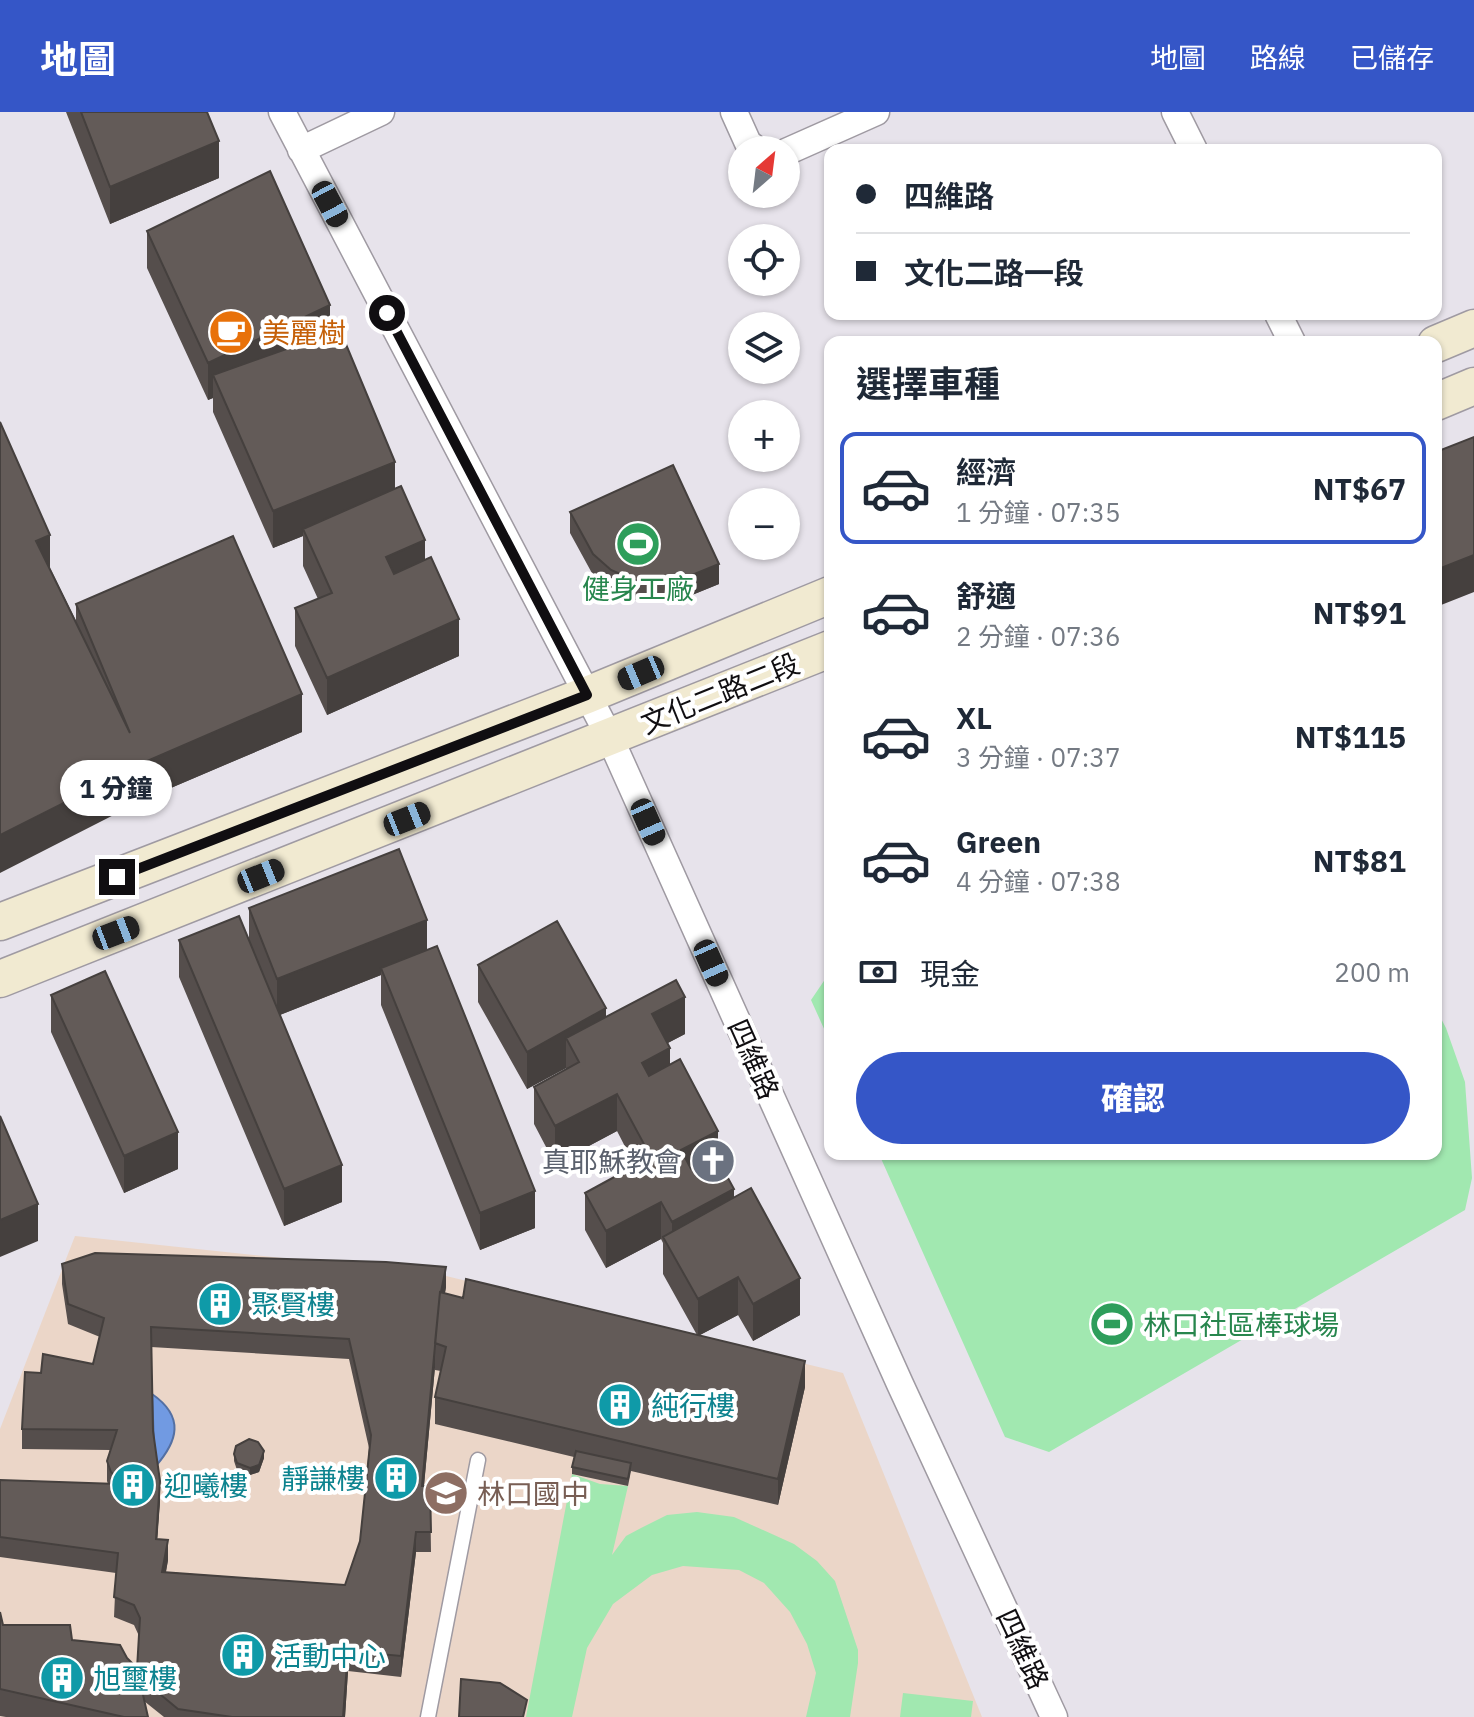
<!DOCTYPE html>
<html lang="zh-TW">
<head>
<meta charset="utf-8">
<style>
  body { margin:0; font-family:"IBM Plex Sans","Noto Sans TC",sans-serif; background:#f6f6f7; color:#1f2937; height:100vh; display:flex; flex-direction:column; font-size:30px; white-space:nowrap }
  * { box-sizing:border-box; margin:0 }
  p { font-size:26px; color:#747a83 }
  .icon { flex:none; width:44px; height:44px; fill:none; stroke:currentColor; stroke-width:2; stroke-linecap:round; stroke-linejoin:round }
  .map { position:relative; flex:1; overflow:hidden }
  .details { position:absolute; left:824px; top:224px; width:618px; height:824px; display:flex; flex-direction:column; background:#fff; border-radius:16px; box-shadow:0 2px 6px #0004 }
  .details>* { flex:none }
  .guide { position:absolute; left:824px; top:32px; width:618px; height:176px; border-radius:16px; box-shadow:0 2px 6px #0004; display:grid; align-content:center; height:176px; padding:0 32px; background:#fff }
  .needle { width:52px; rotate:28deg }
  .controls { position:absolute; left:728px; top:24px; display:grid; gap:16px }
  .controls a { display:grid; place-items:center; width:72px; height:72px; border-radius:50%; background:#fff; box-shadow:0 2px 6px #0004; font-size:40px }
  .end { position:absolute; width:36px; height:36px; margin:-18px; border:10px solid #100e11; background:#fff; box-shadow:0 0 0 4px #fff }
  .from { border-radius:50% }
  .bubble { position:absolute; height:56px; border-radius:28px; background:#fff; box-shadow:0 2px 6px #0004; font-size:26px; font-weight:800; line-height:56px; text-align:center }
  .car { position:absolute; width:24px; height:48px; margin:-24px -12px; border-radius:10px; box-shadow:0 0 6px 2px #0007; background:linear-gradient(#222 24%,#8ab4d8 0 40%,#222 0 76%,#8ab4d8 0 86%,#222 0) }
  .guide b { display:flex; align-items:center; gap:28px; height:76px; font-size:30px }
  .guide b+b { border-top:2px solid #e0e1e3 }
  .guide i { width:20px; height:20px; background:#1f2937 }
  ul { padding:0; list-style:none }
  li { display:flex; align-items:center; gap:24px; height:112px; margin:0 16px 12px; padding:0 16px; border:4px solid transparent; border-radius:16px }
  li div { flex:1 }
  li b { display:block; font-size:30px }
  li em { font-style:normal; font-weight:800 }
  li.active { border-color:#3556c7 }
  li>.icon { width:72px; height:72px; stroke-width:1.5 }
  h2 { padding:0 32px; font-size:36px; line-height:96px }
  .pay { display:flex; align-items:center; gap:20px; height:88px; padding:0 32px; font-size:30px }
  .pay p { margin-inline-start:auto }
  .primary-button { display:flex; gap:16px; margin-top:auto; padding:16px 32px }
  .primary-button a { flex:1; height:92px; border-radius:48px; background:#3556c7; color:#fff; font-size:32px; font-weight:800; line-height:92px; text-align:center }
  header { display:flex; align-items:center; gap:48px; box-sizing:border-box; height:112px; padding:0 40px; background:#3556c7; color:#fff }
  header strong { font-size:38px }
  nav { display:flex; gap:44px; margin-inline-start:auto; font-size:28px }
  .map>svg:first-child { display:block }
  .education { fill:#ebd6c8 }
  .green { fill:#a1e8b0 }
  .water { fill:#719ae2; stroke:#5470a3; stroke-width:2 }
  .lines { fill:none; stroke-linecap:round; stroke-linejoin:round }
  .lane-casing { stroke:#9f9aa2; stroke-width:17 }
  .street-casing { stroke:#9f9aa2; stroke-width:29 }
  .secondary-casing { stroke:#9f9aa2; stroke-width:39 }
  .lane { stroke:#fff; stroke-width:14 }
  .street { stroke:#fff; stroke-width:26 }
  .secondary { stroke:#f1ead1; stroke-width:36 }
  .wall { fill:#554e4c; fill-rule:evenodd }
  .shaded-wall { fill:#45403e }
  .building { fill:#635b58; stroke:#45403e; stroke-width:2; fill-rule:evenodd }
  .route { stroke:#100e11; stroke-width:10 }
  .labels { text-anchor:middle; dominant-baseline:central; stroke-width:8; stroke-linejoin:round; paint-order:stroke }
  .food-label { font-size:28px; fill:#c56008; stroke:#fff; text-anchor:start }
  .leisure-label { font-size:28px; fill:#27864d; stroke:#fff }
  .street-label { font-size:28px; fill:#100e11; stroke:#fff }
  .worship-label { font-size:28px; fill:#5b616d; stroke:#fff; text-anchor:end }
  .culture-label { font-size:28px; fill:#0d838f; stroke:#fff; text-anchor:start }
  .education-label { font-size:28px; fill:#785e54; stroke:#fff; text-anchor:start }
</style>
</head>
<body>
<header>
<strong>地圖</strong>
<nav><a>地圖</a><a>路線</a><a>已儲存</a></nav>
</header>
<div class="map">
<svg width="1474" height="1605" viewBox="0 0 1474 1605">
  <rect width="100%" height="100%" fill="#e7e3eb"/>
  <path class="education" d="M 75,1124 L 442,1163 L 843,1261 L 982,1605 L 0,1605 L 0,1317 Z"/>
  <path class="green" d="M 830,860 L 830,930 L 811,888 Z
    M 1436,897 L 1446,916 L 1465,970 L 1472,1066 L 1465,1098 L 1049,1340 L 1005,1325 L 879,1042 L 1436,1042 Z
    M 572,1362 L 600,1372 L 628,1374 L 612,1443 L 626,1424 L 641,1416 L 667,1403 L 697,1400 L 734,1405 L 794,1432 L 817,1449 L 835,1469 L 858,1538 L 858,1551 L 850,1605 L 806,1605 L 816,1561 L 807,1532 L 790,1500 L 764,1471 L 739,1458 L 683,1454 L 652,1463 L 613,1492 L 587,1536 L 572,1605 L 526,1605 Z
    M 903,1581 L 973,1589 L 971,1605 L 900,1605 Z"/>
  <path class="water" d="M 152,1282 C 185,1305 178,1329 155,1355 Z"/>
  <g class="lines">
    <g class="lane-casing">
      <path id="lane" d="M 428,1605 L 478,1348"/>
    </g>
    <g class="street-casing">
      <path id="street" d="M 282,0 L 610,626 L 900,1272 L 1054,1605
        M 734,0 L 748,31 L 757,38
        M 1175,0 L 1194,38
        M 301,38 L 381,0
        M 786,40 L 876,0
        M 1278,202 L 1292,230"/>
    </g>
    <g class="secondary-casing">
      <path id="secondary" d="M 1436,232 L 1474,216
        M 1436,290 L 1474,274
        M 0,810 L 587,583 L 830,483
        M 0,867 L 830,537"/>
    </g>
    <use href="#lane" class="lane"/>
    <use href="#street" class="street"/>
    <use href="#secondary" class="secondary"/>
  </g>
  <path class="wall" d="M 66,0 L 207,0 L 219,66 L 110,112 Z
    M 147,119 L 330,221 L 425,448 L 459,544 L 327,603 L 295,534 L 295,496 L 318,487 L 303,454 L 303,424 L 273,436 L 213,300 L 213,286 L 208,288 L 147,156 Z
    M 570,400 L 719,472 L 692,483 L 662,489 L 634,488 L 611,478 L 593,463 L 570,421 Z
    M 50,456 L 76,509 L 76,492 L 302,620 L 145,687 Z
    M 249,796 L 427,838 L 535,1116 L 480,1138 L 381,893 L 381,863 L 280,903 L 342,1090 L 284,1114 L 179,865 L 179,828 L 249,828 Z
    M 478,853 L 606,905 L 685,922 L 668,931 L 670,952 L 718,1048 L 734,1086 L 800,1203 L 753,1229 L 738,1203 L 700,1223 L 805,1275 L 778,1393 L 631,1359 L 628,1374 L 572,1362 L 572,1355 L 574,1345 L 435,1312 L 435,1285 L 441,1259 L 435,1258 L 435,1255 L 424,1374 L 430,1374 L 431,1440 L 416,1440 L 401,1565 L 348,1559 L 345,1605 L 164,1605 L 144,1589 L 148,1605 L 6,1605 L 0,1604 L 0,1500 L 3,1513 L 72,1528 L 127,1546 L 137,1556 L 139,1524 L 134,1513 L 114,1505 L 116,1461 L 0,1445 L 0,1368 L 108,1372 L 107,1369 L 107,1349 L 110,1338 L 22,1337 L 22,1317 L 41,1261 L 93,1252 L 100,1225 L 68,1212 L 62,1172 L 62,1152 L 446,1175 L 445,1181 L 463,1186 L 697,1223 L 663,1162 L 663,1131 L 661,1127 L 606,1156 L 585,1118 L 585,1081 L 635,1054 L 617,1019 L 555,1052 L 534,1012 L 534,975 L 566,958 L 566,956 L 527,977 L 478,890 ZM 151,1235 L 349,1247 L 369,1336 L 360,1429 L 345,1473 L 166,1460 L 168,1448 L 157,1427 L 160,1389 L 153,1319 Z
    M 51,883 L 178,1057 L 124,1081 L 51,920 Z
    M 234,1342 L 264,1346 L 259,1360 L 250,1363 L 237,1358 L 234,1349 Z"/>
  <path class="shaded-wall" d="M 219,29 L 219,66 L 110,112 L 110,75 Z
    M 330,193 L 330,230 L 213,263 L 213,286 L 208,288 L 208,251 Z
    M 395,350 L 395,387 L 303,417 L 303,424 L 273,436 L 273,399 Z
    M 50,423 L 50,460 L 36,429 Z
    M 425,428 L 425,465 L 386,482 L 386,445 Z
    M 1474,443 L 1474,480 L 1436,495 L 1436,458 Z
    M 719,452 L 719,472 L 692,483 L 692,463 Z
    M 459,507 L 459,544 L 327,603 L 327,566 Z
    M 302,582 L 302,620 L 145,687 L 0,761 L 0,723 L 145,650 Z
    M 427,808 L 427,846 L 381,856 L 381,863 L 277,904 L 277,867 Z
    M 685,885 L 685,922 L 652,939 L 652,902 Z
    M 606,896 L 606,934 L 566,926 L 566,956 L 527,977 L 527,940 Z
    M 670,936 L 670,973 L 642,988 L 642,951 Z
    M 617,982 L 617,1019 L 555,1052 L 555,1014 Z
    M 718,1019 L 718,1056 L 681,1075 L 681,1038 Z
    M 178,1020 L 178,1057 L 124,1081 L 124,1044 Z
    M 342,1053 L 342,1090 L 284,1114 L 284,1077 Z
    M 734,1077 L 734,1114 L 672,1140 L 672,1110 Z
    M 535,1079 L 535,1116 L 480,1138 L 480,1101 Z
    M 661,1090 L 661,1127 L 606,1156 L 606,1119 Z
    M 38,1092 L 38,1129 L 0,1145 L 0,1108 Z
    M 446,1155 L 446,1175 L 440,1206 L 440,1186 Z
    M 738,1165 L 738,1203 L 698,1224 L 698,1187 Z
    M 800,1166 L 800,1203 L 753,1229 L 753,1192 Z
    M 435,1235 L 435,1255 L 422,1394 L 422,1374 Z
    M 805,1249 L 805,1275 L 778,1393 L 778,1367 Z
    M 264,1339 L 264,1346 L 259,1360 L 250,1363 L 250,1356 Z
    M 160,1369 L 160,1389 L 156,1447 L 156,1427 Z
    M 416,1420 L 416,1440 L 401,1565 L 401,1544 Z
    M 168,1428 L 168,1448 L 162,1480 L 162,1460 Z
    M 348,1539 L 348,1559 L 345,1605 L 343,1605 Z"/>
  <path class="building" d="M 81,0 L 207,0 L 219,29 L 110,75 Z
    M 270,59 L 330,193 L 208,251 L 147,119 Z
    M 340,218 L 395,350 L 273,399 L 213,263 Z
    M 0,310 L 50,423 L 36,429 L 130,621 L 76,492 L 233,424 L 302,582 L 145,650 L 0,723 Z
    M 1474,325 L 1474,443 L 1436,458 L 1436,340 Z
    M 673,353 L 719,452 L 692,463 L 662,469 L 634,468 L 611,458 L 593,442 L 570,400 Z
    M 401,374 L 425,428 L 386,445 L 394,462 L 431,445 L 459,507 L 327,566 L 295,496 L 332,481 L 303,417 Z
    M 399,737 L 427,808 L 277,867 L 249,796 Z
    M 239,804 L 342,1053 L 284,1077 L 179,828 Z
    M 557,809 L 606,896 L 527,940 L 478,853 Z
    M 437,834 L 535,1079 L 480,1101 L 381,856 Z
    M 105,859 L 178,1020 L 124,1044 L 51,883 Z
    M 676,868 L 685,885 L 652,902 L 670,936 L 642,951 L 649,964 L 680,947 L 718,1019 L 681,1038 L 691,1057 L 716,1044 L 734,1077 L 672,1110 L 661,1090 L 606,1119 L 585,1081 L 651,1045 L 617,982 L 555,1014 L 534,975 L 579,950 L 566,926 Z
    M 0,1004 L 38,1092 L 0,1108 Z
    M 751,1076 L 800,1166 L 753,1192 L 738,1165 L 698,1187 L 663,1125 Z
    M 95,1141 L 386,1150 L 446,1155 L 441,1180 L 440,1180 L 422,1374 L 430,1374 L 431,1420 L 416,1420 L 401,1544 L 348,1539 L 343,1605 L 232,1605 L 178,1597 L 138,1564 L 137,1557 L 140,1506 L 134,1493 L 114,1485 L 118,1441 L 0,1425 L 0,1368 L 118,1372 L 119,1368 L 111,1360 L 107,1349 L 117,1318 L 22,1317 L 25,1260 L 41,1261 L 43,1242 L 93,1252 L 104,1206 L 68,1192 L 62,1152 ZM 151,1215 L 349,1227 L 371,1323 L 360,1429 L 345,1473 L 162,1460 L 168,1428 L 156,1427 L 160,1369 L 153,1319 Z
    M 466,1167 L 805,1249 L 778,1367 L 435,1285 L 446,1235 L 435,1231 L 440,1180 L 463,1186 Z
    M 249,1327 L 258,1330 L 264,1339 L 259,1353 L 250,1356 L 237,1351 L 234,1342 L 236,1334 Z
    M 576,1339 L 631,1351 L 628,1367 L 572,1355 Z
    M 0,1500 L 3,1513 L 70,1513 L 72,1528 L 120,1533 L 127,1546 L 137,1556 L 148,1605 L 124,1605 L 0,1577 Z
    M 461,1567 L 500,1571 L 527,1588 L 523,1605 L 459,1605 Z"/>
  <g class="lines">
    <path class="route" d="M 117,765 L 587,583 L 387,201"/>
  </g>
  <defs>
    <g id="cafe-disc" transform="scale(2.3)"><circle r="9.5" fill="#e8710a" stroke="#fff"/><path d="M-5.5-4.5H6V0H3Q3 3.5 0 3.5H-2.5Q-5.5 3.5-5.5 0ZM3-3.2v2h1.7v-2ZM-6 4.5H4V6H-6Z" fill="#fff"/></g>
    <g id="stadium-disc" transform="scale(2.3)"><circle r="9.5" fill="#2e9e5b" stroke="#fff"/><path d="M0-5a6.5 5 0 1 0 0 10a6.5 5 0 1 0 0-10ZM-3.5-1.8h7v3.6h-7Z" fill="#fff"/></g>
    <g id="church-disc" transform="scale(2.3)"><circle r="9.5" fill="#6b7280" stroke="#fff"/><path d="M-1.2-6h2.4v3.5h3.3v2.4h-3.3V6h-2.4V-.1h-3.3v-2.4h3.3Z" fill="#fff"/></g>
    <g id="building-disc" transform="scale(2.3)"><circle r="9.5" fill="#0f9aa8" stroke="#fff"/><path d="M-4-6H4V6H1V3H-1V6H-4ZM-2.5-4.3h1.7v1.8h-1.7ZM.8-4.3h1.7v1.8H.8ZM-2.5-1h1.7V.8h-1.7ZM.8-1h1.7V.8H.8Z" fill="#fff"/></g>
    <g id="school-disc" transform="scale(2.3)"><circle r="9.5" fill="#8d6e63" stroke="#fff"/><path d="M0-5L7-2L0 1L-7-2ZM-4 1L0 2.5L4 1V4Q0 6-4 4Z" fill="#fff"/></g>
  </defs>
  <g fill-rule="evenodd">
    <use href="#cafe-disc" x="231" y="220"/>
    <use href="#stadium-disc" x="638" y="432"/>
    <use href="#church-disc" x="713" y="1049"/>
    <use href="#building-disc" x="220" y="1192"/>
    <use href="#stadium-disc" x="1112" y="1212"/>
    <use href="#building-disc" x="620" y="1293"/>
    <use href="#building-disc" x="396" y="1366"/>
    <use href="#building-disc" x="133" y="1373"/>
    <use href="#school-disc" x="446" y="1381"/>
    <use href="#building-disc" x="243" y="1543"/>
    <use href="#building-disc" x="62" y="1566"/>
  </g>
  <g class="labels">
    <g class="food-label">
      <text x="262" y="220">美麗樹</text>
    </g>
    <g class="leisure-label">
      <text x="638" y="476">健身工廠</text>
      <text x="1143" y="1212" text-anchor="start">林口社區棒球場</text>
    </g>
    <g class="street-label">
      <text transform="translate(720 581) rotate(-22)">文化二路二段</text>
      <text transform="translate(754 947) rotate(66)">四維路</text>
      <text transform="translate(1023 1537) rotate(65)">四維路</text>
    </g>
    <g class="worship-label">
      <text x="682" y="1049">真耶穌教會</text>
    </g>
    <g class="culture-label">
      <text x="251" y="1192">聚賢樓</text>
      <text x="651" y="1293">純行樓</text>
      <text x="365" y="1366" text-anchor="end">靜謙樓</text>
      <text x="164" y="1373">迎曦樓</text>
      <text x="274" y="1543">活動中心</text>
      <text x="93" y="1566">旭璽樓</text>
    </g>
    <g class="education-label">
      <text x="477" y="1381">林口國中</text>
    </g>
  </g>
</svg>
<div class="controls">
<a><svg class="needle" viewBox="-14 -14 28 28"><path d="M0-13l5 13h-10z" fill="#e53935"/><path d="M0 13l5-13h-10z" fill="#747a83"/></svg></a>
<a><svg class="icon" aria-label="locate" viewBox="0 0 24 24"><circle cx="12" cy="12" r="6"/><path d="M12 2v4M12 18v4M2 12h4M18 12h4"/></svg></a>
<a><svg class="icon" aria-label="layers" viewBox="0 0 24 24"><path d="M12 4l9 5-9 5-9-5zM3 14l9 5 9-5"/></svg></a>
<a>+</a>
<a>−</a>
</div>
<i class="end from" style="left:387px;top:201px"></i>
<i class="end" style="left:117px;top:765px"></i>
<div class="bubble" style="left:60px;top:648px;width:112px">1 分鐘</div>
<i class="car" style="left:330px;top:92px;rotate:152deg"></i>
<i class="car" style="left:641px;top:561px;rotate:247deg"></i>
<i class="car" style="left:407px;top:707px;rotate:68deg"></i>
<i class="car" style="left:648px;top:710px;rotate:156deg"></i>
<i class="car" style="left:261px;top:764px;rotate:68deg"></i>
<i class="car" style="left:116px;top:821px;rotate:69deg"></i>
<i class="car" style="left:711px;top:851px;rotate:156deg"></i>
<div class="guide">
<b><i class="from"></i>四維路</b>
<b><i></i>文化二路一段</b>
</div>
<section class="details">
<h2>選擇車種</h2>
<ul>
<li class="active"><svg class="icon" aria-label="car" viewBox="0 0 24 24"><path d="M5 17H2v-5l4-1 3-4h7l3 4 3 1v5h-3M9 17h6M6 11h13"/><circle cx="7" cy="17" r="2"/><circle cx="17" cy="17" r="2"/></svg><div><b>經濟</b><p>1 分鐘 · 07:35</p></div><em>NT$67</em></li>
<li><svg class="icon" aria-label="car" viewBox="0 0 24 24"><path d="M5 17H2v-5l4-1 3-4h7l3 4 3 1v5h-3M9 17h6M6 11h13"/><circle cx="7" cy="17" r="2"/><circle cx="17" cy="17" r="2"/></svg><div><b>舒適</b><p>2 分鐘 · 07:36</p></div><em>NT$91</em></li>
<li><svg class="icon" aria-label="car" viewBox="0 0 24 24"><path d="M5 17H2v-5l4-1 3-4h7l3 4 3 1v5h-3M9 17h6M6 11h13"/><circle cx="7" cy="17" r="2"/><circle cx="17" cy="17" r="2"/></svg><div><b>XL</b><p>3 分鐘 · 07:37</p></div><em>NT$115</em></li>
<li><svg class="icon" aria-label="car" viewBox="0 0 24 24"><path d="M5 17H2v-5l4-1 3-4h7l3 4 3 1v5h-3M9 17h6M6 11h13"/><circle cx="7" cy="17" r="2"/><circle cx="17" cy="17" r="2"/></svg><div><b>Green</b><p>4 分鐘 · 07:38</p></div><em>NT$81</em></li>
</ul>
<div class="pay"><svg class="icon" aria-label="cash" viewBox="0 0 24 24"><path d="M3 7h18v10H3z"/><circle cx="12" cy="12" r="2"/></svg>現金<p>200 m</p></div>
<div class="primary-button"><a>確認</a></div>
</section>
</div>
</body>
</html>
